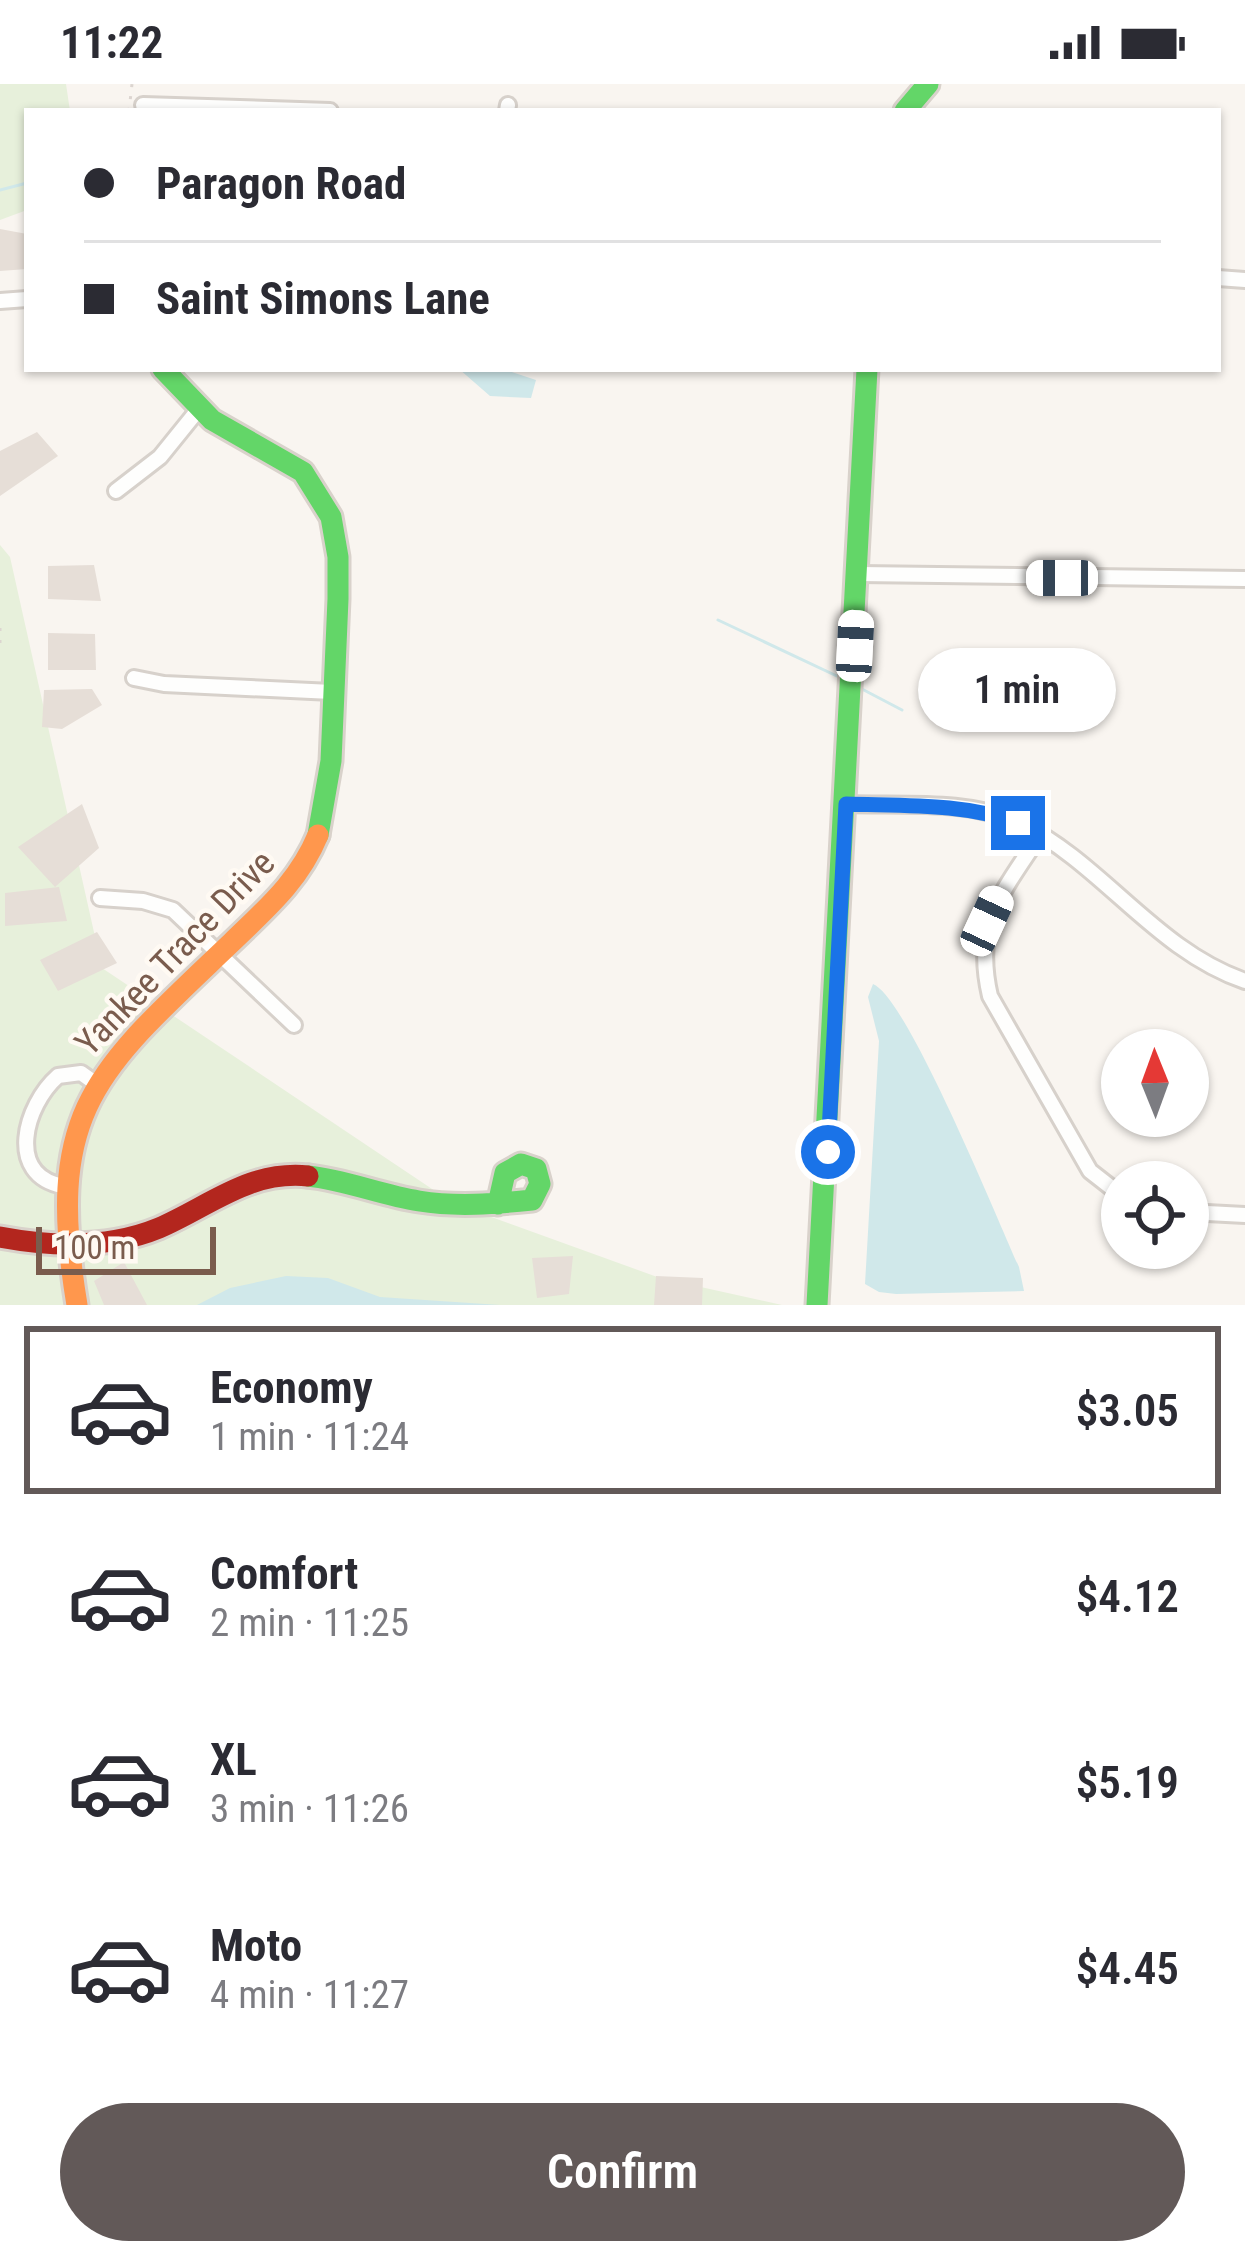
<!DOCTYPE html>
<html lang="en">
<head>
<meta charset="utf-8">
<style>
  body { margin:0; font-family:"Roboto Condensed",sans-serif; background:#f7f7f7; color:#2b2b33; height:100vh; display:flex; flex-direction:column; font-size:45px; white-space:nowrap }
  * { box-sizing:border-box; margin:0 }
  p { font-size:39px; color:#7c7c81 }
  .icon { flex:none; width:66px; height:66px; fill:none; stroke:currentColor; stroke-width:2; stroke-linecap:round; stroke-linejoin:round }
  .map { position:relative; height:1221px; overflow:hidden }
  .details { display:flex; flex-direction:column; background:#fff; flex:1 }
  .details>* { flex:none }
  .banner { position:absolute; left:24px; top:24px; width:1197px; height:264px; border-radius:0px; box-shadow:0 3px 9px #0004; display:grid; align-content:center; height:264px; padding:0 60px; background:#fff }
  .needle { width:78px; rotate:359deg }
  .fabs { position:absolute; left:1101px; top:945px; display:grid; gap:24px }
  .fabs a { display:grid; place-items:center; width:108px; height:108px; border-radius:50%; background:#fff; box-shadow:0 3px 9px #0004; font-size:60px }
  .scale { position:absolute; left:36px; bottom:30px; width:180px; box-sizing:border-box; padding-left:12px; border:6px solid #7a5c4d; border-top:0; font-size:33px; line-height:42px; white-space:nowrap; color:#7a5c4d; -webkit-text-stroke:9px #fffaf3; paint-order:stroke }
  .end { position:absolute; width:54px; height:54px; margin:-27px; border:15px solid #1a73e8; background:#fff; box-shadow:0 0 0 6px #fff }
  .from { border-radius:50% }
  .bubble { position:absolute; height:84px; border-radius:42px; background:#fff; box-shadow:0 3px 9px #0004; font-size:39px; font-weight:600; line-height:84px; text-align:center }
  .car { position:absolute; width:36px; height:72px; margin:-36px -18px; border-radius:15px; box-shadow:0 0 9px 3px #0007; background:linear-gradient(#fff 24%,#345 0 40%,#fff 0 76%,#345 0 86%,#fff 0) }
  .banner b { display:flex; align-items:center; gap:42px; height:114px; font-size:45px }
  .banner b+b { border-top:3px solid #e1e1e2 }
  .banner i { width:30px; height:30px; background:#2b2b33 }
  ul { padding:21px 0 0; list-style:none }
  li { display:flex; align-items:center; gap:36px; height:168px; margin:0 24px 18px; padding:0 36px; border:6px solid transparent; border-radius:0px }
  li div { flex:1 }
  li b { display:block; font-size:45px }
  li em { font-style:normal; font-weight:600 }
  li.selected { border-color:#625958 }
  li>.icon { width:108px; height:108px; stroke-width:1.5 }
  .button { display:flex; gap:24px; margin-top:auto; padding:24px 60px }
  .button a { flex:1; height:138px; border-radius:72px; background:#625958; color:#fff; font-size:48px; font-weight:600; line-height:138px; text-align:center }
  .status { display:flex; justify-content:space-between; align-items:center; height:84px; padding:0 60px; background:#fff; direction:ltr }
  .status svg { height:33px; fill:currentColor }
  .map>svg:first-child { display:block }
  .green { fill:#e7f0db }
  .water { fill:#d0e8ea }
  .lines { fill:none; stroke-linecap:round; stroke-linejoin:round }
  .stream { stroke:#d0e8ea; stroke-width:3 }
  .building { fill:#e6ded7 }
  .street-casing { stroke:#d7d1cb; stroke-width:20 }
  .fast-casing { stroke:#d9d2cb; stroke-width:27 }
  .slow-casing { stroke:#d9d2cb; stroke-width:27 }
  .jam-casing { stroke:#d9d2cb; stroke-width:27 }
  .path { stroke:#dcd5d0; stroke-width:3; stroke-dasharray:3 9; stroke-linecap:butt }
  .street { stroke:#fefefd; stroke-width:14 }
  .fast { stroke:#63d668; stroke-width:21 }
  .slow { stroke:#ff974d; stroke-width:21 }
  .jam { stroke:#b3261e; stroke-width:21 }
  .route { stroke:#1a73e8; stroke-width:15 }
  .labels { text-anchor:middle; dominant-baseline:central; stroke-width:9; stroke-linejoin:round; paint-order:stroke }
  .street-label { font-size:36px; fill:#7a5c4d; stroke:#fffaf3 }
</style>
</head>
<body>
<div class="status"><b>11:22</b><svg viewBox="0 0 49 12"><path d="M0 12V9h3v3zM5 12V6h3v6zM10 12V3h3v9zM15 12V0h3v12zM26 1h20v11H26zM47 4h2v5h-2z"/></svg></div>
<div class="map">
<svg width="1245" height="1221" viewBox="0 0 1245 1221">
  <rect width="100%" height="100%" fill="#f9f5f0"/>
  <path class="green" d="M 0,0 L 66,0 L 70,27 L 27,27 L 27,126 L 0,136 Z
    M 0,461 L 10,473 L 102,884 L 453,1119 L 660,1194 L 782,1221 L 0,1221 Z"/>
  <path class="water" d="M 459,285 L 503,285 L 536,296 L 531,314 L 490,312 Z
    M 873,900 C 907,913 998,1137 1019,1183 L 1024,1207 L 896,1210 L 879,1208 L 865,1200 L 879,957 L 868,913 Z
    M 286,1192 L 328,1194 L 380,1213 L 500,1221 L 197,1221 L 230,1204 Z"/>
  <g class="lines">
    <path class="stream" d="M 0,106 L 27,99
      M 718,536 L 841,594
      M 860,604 L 902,626"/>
  </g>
  <path class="building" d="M 0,145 L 27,150 L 27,185 L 0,187 Z
    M 37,348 L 58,372 L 0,412 L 0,367 Z
    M 94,481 L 101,517 L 48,515 L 48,482 Z
    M 48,549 L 95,550 L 96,586 L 48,586 Z
    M 92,605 L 102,621 L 62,645 L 42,643 L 44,606 Z
    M 82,720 L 99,764 L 55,803 L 18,763 Z
    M 59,803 L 67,837 L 5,842 L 5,809 Z
    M 97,848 L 117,879 L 58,907 L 40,876 Z
    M 573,1172 L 569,1210 L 537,1214 L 532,1174 Z
    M 124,1178 L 147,1221 L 104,1221 L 94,1197 Z
    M 656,1192 L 703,1194 L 702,1221 L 654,1221 Z"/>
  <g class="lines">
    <g class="street-casing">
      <path id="street" d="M 143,21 L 330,27
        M 507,27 L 508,21
        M 1218,194 L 1245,196
        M 0,217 L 27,215
        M 116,407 L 160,373 L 198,326
        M 859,490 L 1245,495
        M 134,594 L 164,600 L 332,608
        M 846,720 C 902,722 969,715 1020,739 C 1103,780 1155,866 1245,897
        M 1040,751 C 1002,809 973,839 990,912 L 1090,1087 L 1122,1112
        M 100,814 L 143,817 L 173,826 L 294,941
        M 63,1102 C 5,1091 25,1021 58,992 L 81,989 L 95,999
        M 1188,1128 L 1245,1131"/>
    </g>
    <g class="fast-casing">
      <path id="fast" d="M 905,27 L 928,0
        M 163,285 L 212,336 L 303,388 L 331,433 L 338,473 L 338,515 L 331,677 L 318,751
        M 308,1092 C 346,1096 381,1111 419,1117 C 456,1123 494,1120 532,1116 L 540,1100 L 536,1085 L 521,1080 L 505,1089 L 498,1120
        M 817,1221 L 867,285"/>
    </g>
    <g class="slow-casing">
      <path id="slow" d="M 77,1221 C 44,1023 97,987 232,858 C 267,824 299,797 318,751"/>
    </g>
    <g class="jam-casing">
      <path id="jam" d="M 0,1153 C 53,1163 108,1165 159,1144 C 210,1122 249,1086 308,1092"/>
    </g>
    <path class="path" d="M 129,27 L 132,0
      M 0,544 L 0,565"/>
    <use href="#street" class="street"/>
    <use href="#fast" class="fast"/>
    <use href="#slow" class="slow"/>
    <use href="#jam" class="jam"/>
  </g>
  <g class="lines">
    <path class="route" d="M 828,1068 L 846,720 C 904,722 964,719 1018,739"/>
  </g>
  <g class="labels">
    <g class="street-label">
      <text transform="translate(175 869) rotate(-46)">Yankee Trace Drive</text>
    </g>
  </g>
</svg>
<div class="fabs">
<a><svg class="needle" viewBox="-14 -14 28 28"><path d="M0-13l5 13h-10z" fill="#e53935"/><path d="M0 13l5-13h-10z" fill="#7c7c81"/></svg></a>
<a><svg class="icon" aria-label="locate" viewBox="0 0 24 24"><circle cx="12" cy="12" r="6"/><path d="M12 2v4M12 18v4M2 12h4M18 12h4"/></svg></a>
</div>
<div class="scale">100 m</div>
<i class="end from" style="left:828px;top:1068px"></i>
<i class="end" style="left:1018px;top:739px"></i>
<div class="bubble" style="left:918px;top:564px;width:198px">1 min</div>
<i class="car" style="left:1062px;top:494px;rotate:270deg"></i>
<i class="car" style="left:855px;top:562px;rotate:3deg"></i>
<i class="car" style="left:987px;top:837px;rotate:25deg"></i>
<div class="banner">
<b><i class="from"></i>Paragon Road</b>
<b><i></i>Saint Simons Lane</b>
</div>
</div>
<section class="details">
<ul>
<li class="selected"><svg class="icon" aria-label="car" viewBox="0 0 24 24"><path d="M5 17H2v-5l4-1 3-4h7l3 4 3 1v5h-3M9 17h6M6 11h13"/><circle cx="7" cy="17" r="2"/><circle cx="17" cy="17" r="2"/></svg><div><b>Economy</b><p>1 min · 11:24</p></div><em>$3.05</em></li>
<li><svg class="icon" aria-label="car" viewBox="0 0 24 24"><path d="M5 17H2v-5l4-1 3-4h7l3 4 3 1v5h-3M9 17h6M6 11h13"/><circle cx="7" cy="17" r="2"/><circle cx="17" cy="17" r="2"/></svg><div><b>Comfort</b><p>2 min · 11:25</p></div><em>$4.12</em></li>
<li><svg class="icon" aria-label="car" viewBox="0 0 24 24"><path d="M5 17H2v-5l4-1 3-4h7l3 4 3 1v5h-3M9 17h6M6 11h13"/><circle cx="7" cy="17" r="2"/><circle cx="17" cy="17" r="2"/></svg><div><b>XL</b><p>3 min · 11:26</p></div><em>$5.19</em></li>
<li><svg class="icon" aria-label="car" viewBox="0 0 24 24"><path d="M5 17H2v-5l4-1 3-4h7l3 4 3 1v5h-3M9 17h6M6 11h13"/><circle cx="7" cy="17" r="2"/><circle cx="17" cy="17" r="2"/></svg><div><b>Moto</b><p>4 min · 11:27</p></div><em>$4.45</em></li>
</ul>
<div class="button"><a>Confirm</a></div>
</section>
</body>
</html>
